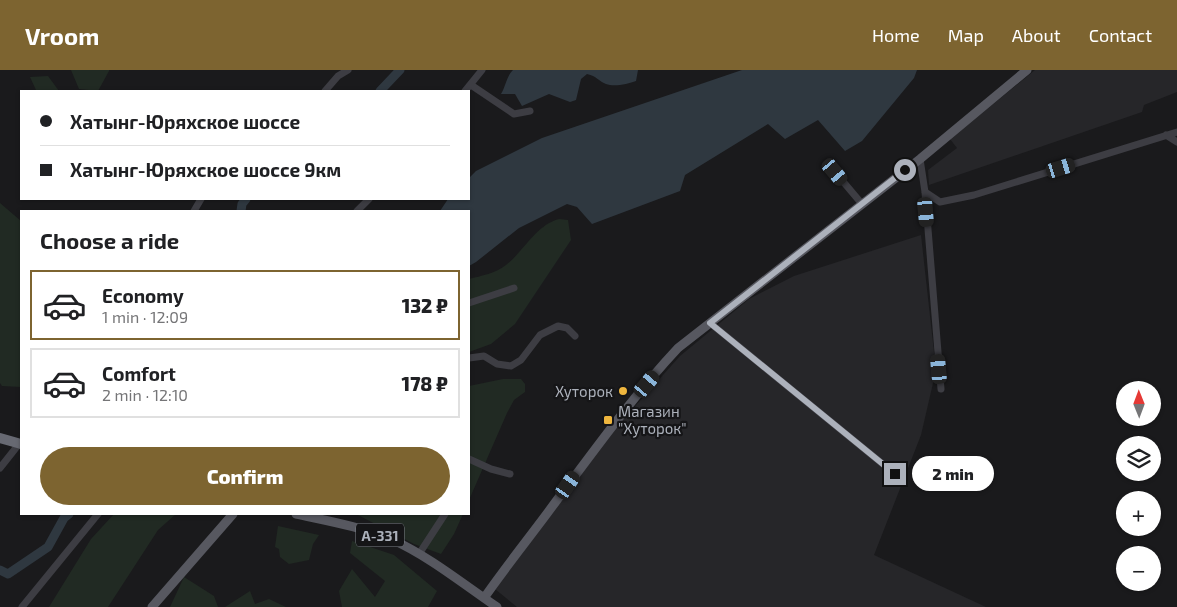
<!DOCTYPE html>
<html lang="en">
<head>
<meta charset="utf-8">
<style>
  body { margin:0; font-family:"Exo 2",sans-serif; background:#f2f2f2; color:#202124; height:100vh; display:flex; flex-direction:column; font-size:19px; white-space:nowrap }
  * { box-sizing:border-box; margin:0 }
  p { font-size:16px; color:#757577 }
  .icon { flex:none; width:28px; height:28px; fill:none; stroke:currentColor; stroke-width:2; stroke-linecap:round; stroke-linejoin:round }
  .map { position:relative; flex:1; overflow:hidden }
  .panel { position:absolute; left:20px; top:140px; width:450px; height:305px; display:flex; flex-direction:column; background:#fff; border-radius:0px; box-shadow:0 1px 4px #0004 }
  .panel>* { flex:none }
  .hud { position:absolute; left:20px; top:20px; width:450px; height:110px; border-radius:0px; box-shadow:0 1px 4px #0004; display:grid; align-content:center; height:110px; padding:0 20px; background:#fff }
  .needle { width:32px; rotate:359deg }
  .controls { position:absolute; left:1116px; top:311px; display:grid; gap:10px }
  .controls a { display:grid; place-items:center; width:45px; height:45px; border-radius:50%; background:#fff; box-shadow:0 1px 4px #0004; font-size:25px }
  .end { position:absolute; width:22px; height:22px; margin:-11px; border:6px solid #acb1bb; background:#111; box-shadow:0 0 0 2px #111 }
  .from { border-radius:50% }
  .bubble { position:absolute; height:35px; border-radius:18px; background:#fff; box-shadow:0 1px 4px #0004; font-size:16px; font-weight:800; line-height:35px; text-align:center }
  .car { position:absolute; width:15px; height:30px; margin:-15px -8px; border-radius:6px; box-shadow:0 0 4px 1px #0007; background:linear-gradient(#222 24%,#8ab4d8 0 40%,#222 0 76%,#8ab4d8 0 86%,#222 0) }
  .hud b { display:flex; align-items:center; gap:18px; height:48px; font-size:19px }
  .hud b+b { border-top:1px solid #e0e0e0 }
  .hud i { width:12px; height:12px; background:#202124 }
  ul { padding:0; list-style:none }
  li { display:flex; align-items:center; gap:15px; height:70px; margin:0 10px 8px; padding:0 10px; border:2px solid #e0e0e0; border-radius:0px }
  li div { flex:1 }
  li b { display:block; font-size:19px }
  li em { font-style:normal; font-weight:800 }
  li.on { border-color:#7d6430 }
  li>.icon { width:45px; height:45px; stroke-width:1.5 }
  h2 { padding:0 20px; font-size:22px; line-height:60px }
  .action { display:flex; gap:10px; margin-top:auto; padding:10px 20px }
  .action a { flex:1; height:58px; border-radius:30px; background:#7d6430; color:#fff; font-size:20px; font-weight:800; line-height:58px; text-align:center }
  header { display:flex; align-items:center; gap:30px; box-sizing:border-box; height:70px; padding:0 25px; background:#7d6430; color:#fff }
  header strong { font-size:24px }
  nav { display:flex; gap:28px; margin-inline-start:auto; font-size:18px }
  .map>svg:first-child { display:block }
  .built { fill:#262629 }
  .green { fill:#212a23 }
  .water { fill:#2f3840 }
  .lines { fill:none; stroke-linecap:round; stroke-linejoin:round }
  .river { stroke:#2f3840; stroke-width:9 }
  .minor { stroke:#3d3d43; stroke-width:7 }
  .major { stroke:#575860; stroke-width:9 }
  .highway { stroke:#676972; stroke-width:10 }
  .route { stroke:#acb1bb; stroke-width:6 }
  .poi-dot { fill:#efb63e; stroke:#151517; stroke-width:2 }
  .labels { text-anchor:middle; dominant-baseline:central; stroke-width:4.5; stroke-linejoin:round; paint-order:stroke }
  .shield { fill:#151517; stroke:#7f828a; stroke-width:1 }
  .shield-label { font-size:14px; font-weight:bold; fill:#acb1bb }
  .poi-label { font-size:15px; fill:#acb1bb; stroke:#151517; text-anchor:end }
</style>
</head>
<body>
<header>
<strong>Vroom</strong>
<nav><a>Home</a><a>Map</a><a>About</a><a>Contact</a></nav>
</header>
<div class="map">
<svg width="1177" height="537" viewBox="0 0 1177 537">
  <rect width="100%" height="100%" fill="#1a1a1c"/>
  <path class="built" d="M 1035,0 L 1177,0 L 1177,22 L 1144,35 L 1142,42 L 929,115 L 928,100 L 957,78 L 950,69 Z
    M 921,165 L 936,300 L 921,365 L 874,485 L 986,537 L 517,537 L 495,519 L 621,352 L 680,286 L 749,229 L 794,206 Z"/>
  <path class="green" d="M 71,0 L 109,0 L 109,1 L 98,21 L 79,19 Z
    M 48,6 L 59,21 L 36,20 L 30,7 Z
    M 0,133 L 21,151 L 21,317 L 2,316 L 0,313 Z
    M 559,149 L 568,150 L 571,170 L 515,254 L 491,274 L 469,282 L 469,209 C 481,206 496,203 506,195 C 524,181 536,155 559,149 Z
    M 503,309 L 521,309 L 525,314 L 525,322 L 514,330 L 507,343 L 469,430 L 469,316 Z
    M 114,444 L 176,444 L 158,460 L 108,537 L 49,537 L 91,469 Z
    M 356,444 L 463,444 L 454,464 L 441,484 L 414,474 Z
    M 278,456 L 319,465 L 313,474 L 309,490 L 289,494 L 280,487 L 279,479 L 275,477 Z
    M 352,471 L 394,485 L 437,521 L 428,537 L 342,537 L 339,521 L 352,499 L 375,527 L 385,511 L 350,483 Z
    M 184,507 L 214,526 L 218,537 L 170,537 Z
    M 250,521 L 255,534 L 269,529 L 286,537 L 225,537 Z"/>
  <path class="water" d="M 513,0 L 638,0 L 636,11 C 628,14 614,17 606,14 C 598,11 597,6 587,4 L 581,9 L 576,30 L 570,32 L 549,24 L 522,36 L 515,24 L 501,24 C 506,16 506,7 513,0 Z
    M 742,0 L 917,0 L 914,8 L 862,71 L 845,81 L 818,50 L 785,69 L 768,54 L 685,105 L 680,121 L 592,154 L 577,137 L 567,134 L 519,158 L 476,192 L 469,196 L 469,141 L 440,141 L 448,129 L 469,129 L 469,108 L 476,101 L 542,68 Z"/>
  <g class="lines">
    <path class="river" d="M 380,21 L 400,0
      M 241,141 L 242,134 L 246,129
      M 0,500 L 8,504 L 48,477 L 64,448 L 69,444"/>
    <path class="minor" d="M 471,15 L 514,44 L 530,41
      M 325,21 L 338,6 L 348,0
      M 465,21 L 482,0
      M 1166,65 L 1177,72
      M 920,89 L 925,122 L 941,319
      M 835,102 L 862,134
      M 925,122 L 940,132 L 974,125 L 1177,62
      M 194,141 L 201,129
      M 357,141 L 369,129
      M 469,233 L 514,218
      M 710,253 L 895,404
      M 469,288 L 484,286 L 497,294 L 511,296 L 521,290 L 540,265 L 558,256 L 567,258 L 575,266
      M 469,389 L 491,399 L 510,404
      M 0,398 L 19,374
      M 419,484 L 445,444
      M 22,537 L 98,444"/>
    <path class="major" d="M 296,444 C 328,451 362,457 393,470 C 430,487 463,514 497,537
      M 484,528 C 507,495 533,463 557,430 C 596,378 634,325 678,278 L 920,89 L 1027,0
      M 152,537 L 233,444"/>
    <path class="highway" d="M 0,368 L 21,374"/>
  </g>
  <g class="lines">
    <path class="route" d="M 895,404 L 710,253 L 905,100"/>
  </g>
  <g class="poi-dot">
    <circle cx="623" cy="321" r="5"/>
    <rect x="603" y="345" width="10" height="10" rx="2.5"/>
  </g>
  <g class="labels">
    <rect class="shield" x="356" y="453.5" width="48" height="23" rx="4"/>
    <g class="shield-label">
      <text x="380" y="465">А-331</text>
    </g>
    <g class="poi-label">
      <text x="613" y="321">Хуторок</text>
      <text x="618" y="341" text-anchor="start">Магазин<tspan x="618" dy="17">"Хуторок"</tspan></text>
    </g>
  </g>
</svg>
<div class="controls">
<a><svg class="needle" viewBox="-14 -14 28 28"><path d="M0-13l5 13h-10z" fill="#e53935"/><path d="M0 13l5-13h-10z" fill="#757577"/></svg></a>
<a><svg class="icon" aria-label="layers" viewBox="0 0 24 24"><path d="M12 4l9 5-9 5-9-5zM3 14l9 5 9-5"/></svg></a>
<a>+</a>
<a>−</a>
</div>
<i class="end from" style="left:905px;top:100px"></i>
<i class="end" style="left:895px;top:404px"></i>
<div class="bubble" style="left:912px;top:386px;width:82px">2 min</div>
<i class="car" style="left:1061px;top:98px;rotate:73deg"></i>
<i class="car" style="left:835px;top:102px;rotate:140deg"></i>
<i class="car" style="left:926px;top:142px;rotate:175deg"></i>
<i class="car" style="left:939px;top:299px;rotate:355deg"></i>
<i class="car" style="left:647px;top:314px;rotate:40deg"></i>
<i class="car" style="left:568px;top:415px;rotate:35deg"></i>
<div class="hud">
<b><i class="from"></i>Хатынг-Юряхское шоссе</b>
<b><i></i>Хатынг-Юряхское шоссе 9км</b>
</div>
<section class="panel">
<h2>Choose a ride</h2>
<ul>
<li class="on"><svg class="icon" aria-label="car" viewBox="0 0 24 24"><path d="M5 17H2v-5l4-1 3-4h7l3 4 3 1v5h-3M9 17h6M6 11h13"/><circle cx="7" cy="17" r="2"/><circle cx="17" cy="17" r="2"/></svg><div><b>Economy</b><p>1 min · 12:09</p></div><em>132 ₽</em></li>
<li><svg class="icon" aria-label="car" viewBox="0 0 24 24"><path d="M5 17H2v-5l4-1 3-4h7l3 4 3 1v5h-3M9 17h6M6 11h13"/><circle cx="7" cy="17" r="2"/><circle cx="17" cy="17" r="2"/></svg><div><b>Comfort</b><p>2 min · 12:10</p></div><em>178 ₽</em></li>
</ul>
<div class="action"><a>Confirm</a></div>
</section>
</div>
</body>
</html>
